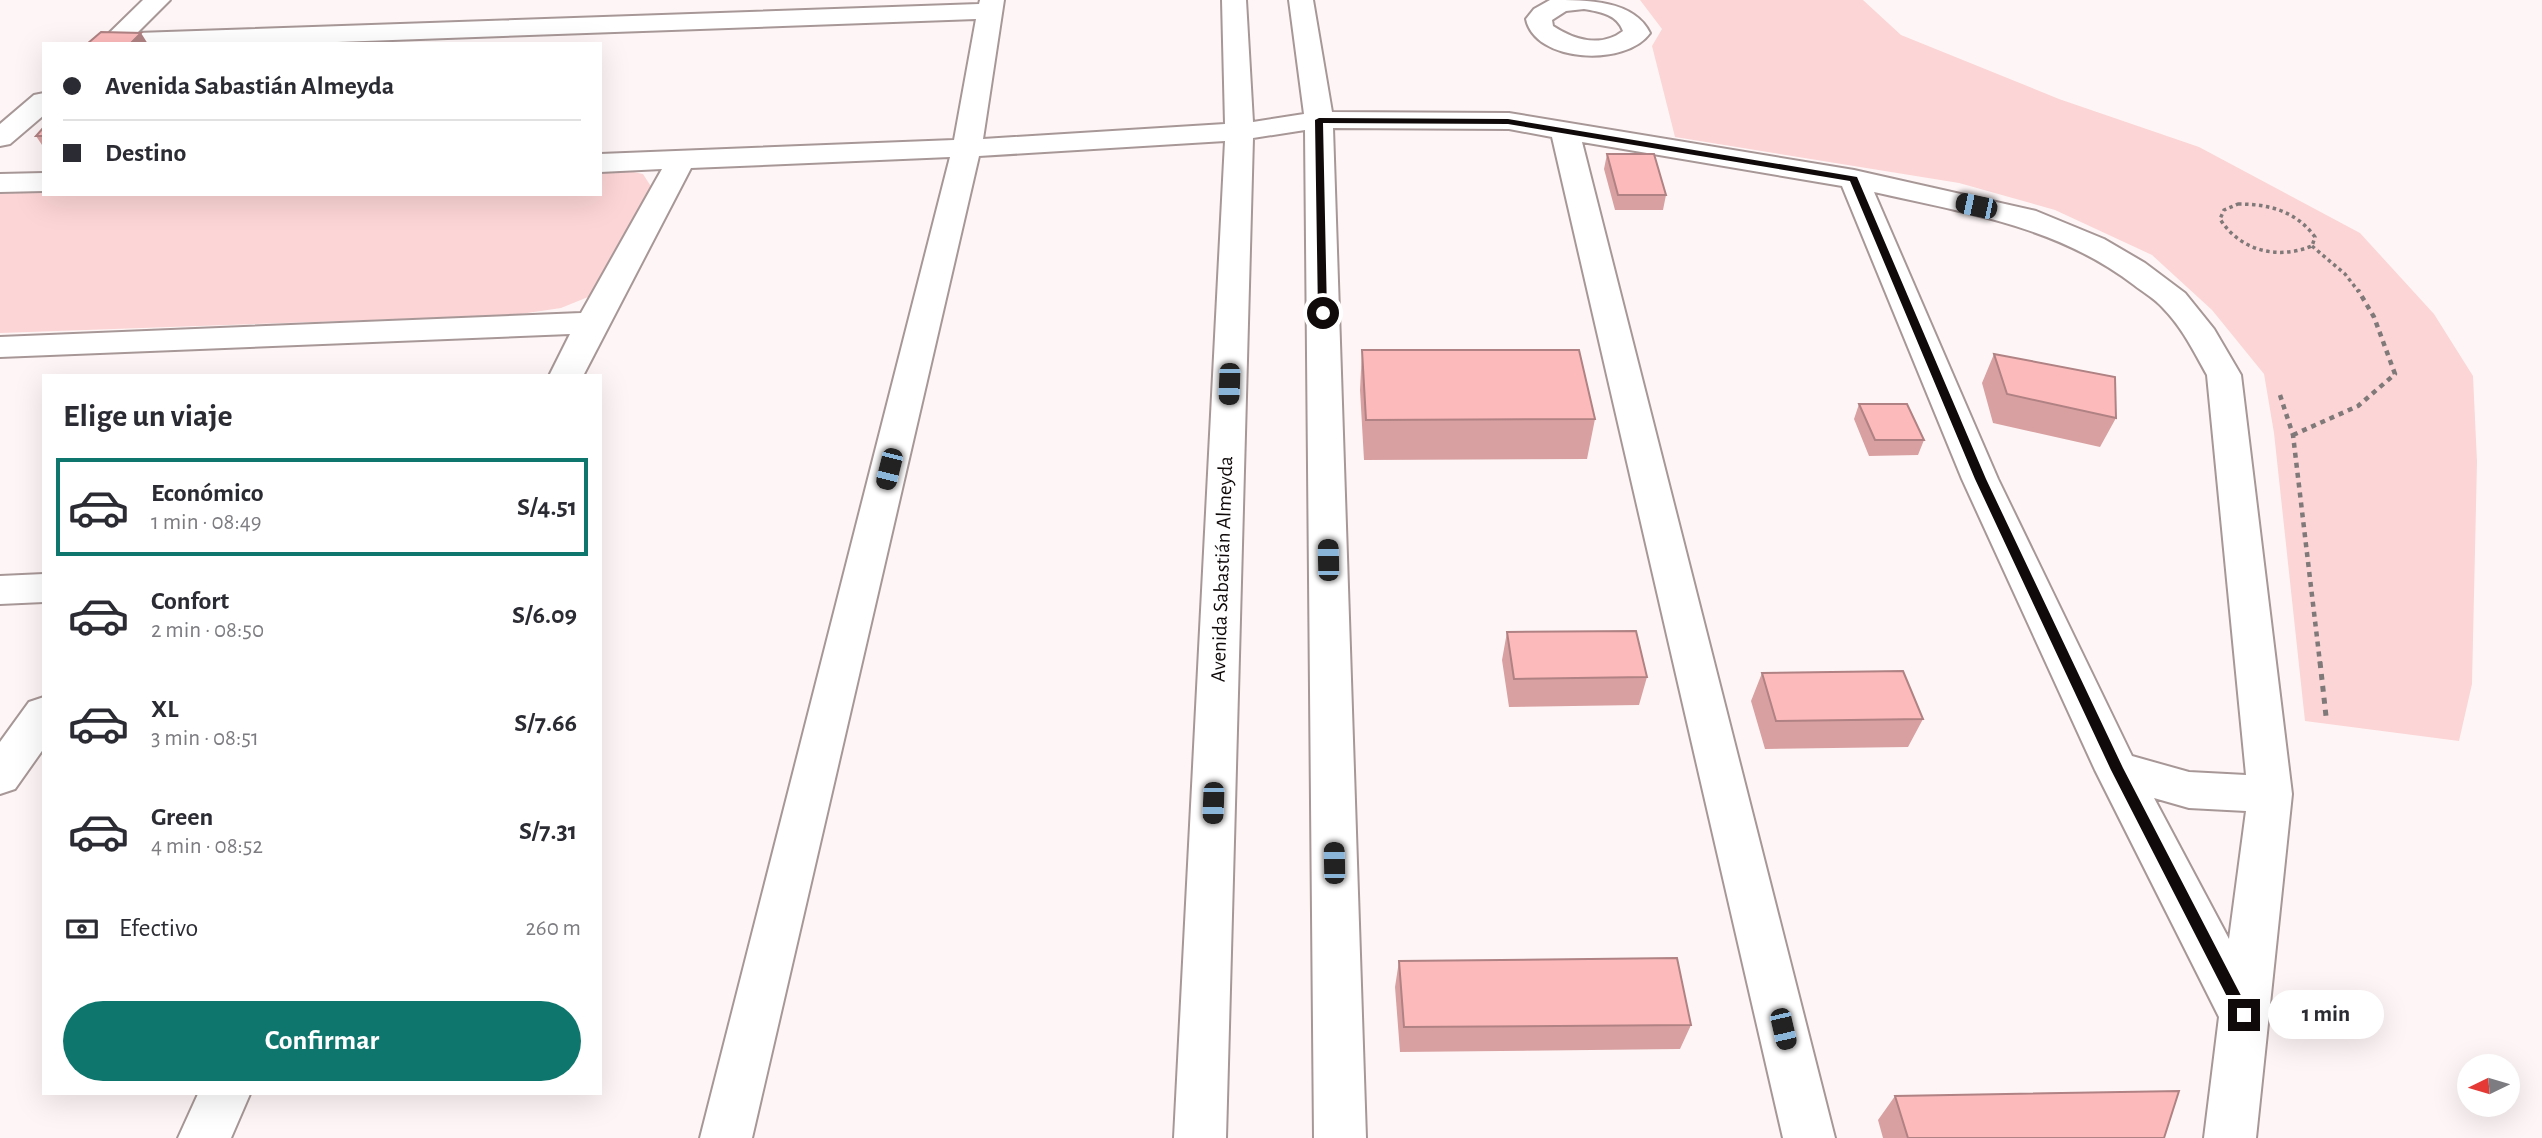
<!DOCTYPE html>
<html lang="es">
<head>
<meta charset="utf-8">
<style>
  body { margin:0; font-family:"Alegreya Sans",sans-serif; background:#f7f7f7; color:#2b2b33; height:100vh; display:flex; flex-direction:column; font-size:26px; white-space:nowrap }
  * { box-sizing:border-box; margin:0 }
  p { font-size:23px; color:#7c7c81 }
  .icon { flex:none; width:38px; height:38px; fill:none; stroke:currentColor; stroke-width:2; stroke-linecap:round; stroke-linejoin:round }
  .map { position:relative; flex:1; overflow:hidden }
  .side { position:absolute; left:42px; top:374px; width:560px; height:721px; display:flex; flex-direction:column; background:#fff; border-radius:0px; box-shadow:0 7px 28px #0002 }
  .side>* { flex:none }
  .hud { position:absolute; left:42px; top:42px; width:560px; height:154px; border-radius:0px; box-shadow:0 7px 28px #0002; display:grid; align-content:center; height:154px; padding:0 21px; background:#fff }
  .needle { width:46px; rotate:265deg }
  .controls { position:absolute; left:2457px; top:1054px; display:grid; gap:14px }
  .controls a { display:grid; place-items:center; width:63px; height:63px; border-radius:50%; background:#fff; box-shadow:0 7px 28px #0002; font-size:35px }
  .end { position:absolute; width:32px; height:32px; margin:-16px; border:9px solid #100a0a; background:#fff; box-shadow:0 0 0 4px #fff }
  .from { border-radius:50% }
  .bubble { position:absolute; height:49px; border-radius:24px; background:#fff; box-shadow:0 7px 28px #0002; font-size:23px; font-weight:700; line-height:49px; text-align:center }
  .car { position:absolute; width:21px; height:42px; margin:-21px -10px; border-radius:9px; box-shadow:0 0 5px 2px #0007; background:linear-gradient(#222 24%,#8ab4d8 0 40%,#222 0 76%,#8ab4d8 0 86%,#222 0) }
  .hud b { display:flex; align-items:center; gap:24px; height:66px; font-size:26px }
  .hud b+b { border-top:2px solid #e1e1e2 }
  .hud i { width:18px; height:18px; background:#2b2b33 }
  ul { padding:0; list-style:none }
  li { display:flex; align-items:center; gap:21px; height:98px; margin:0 14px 10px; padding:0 7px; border:4px solid transparent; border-radius:0px }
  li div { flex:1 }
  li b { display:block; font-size:26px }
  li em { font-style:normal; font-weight:700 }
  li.on { border-color:#0f766e }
  li>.icon { width:63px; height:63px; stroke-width:1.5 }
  h2 { padding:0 21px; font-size:32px; line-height:84px }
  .pay { display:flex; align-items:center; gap:18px; height:77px; padding:0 21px; font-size:26px }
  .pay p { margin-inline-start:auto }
  .button { display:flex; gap:14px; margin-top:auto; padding:14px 21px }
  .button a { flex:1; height:80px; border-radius:42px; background:#0f766e; color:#fff; font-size:28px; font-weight:700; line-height:80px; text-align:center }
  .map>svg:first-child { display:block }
  .green { fill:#fcd5d6 }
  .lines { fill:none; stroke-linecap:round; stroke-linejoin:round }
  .street-casing { stroke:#a89797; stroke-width:4 }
  .path-far2 { stroke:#807979; stroke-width:3.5; stroke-dasharray:3.5 3.5; stroke-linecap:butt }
  .path-far1 { stroke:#807979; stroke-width:4.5; stroke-dasharray:5 5; stroke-linecap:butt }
  .path { stroke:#807979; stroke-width:5; stroke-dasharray:6 6; stroke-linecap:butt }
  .street { fill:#fff; fill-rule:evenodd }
  .wall { fill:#d9a0a1 }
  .shaded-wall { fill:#b08283 }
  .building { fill:#fcbabb; stroke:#b08283; stroke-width:2 }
  .route { fill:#100a0a }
  .labels { text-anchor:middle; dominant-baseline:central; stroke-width:5; stroke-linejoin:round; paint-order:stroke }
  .street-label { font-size:21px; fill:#100a0a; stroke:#fff }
</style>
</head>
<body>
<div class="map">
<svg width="2542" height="1138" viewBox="0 0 2542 1138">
  <rect width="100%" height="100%" fill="#fef6f6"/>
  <path class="green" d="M 1640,0 L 1863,0 L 1901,35 L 2059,99 L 2199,147 L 2360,233 L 2434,314 L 2473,376 L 2477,462 L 2472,684 L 2459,741 L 2305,721 L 2274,433 L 2264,374 L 2212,310 L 2152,255 L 2055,210 L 1959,183 L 1675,137 L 1652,46 L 1662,29 Z
    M 629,171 L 643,174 L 652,188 L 593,295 L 561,308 L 514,315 L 0,333 L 0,191 L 44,190 L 44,194 L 600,194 L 600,172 Z"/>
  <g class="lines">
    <g class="street-casing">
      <path id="street" d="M 143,0 L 170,0 L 137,33 L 979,4 L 980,0 L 1004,0 L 983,139 L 1225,124 L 1222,0 L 1246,0 L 1253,122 L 1304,114 L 1289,0 L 1313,0 L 1332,112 L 1509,113 L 1854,170 L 2036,211 L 2104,239 L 2145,263 L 2185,293 L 2214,329 L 2241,375 L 2292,794 L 2256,1138 L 2204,1138 L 2219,1017 L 2095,770 L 1962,479 L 1842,186 L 1582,142 L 1835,1138 L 1783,1138 L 1552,137 L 1509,129 L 1333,128 L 1366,1138 L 1314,1138 L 1305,130 L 1253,138 L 1226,1138 L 1174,1138 L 1225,141 L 979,156 L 752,1138 L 700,1138 L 950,157 L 691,168 L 583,376 L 549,376 L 570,334 L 0,357 L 0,337 L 581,313 L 662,169 L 600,172 L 600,154 L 954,140 L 976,19 L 282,44 L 98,44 ZM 1874,192 C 1966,213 2057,226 2134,285 C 2143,292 2155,299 2163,308 C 2182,327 2194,352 2207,375 L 2246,775 L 2189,772 L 2132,756 L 1998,479 ZM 2154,798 L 2189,808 L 2246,811 L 2229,939 Z
        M 1550,0 C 1588,0 1634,0 1650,33 C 1626,67 1535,63 1526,19 L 1534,9 ZM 1584,9 C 1600,12 1617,14 1623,31 C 1601,48 1574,40 1553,26 L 1552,20 L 1566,11 Z
        M 44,93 L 44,115 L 10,144 L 0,146 L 0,124 L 34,95 Z
        M 44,173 L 44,191 L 0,192 L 0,174 Z
        M 44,574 L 44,602 L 0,604 L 0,576 Z
        M 44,697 L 44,748 L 15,789 L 0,794 L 0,742 L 29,702 Z
        M 198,1094 L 250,1094 L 231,1138 L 178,1138 Z"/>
    </g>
    <path class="path-far2" d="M 2238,204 C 2269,204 2296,211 2315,237 L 2312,246 C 2278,260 2240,251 2220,219 L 2224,210 Z
      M 2312,246 L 2345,274 L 2359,292"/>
    <path class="path-far1" d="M 2280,395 L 2293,435 L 2320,663
      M 2293,435 L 2358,406 L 2395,374 L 2374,317 L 2358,290"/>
    <path class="path" d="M 2320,662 L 2326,716"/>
    <use href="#street" class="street"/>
  </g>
  <path class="wall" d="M 44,127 L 44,148 L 36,136 Z
    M 1607,154 L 1666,195 L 1663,210 L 1615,210 L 1604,169 Z
    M 1362,350 L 1595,419 L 1587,459 L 1364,460 L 1360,390 Z
    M 1994,354 L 2116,418 L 2100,447 L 1993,423 L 1982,383 Z
    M 1859,404 L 1924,440 L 1918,455 L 1869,456 L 1854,419 Z
    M 1507,632 L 1647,677 L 1639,705 L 1509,707 L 1502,660 Z
    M 1762,673 L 1923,719 L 1908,747 L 1765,749 L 1751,701 Z
    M 1399,961 L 1691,1025 L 1680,1049 L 1400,1052 L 1395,987 Z
    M 1895,1096 L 2164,1138 L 1883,1138 L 1878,1120 Z"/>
  <path class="shaded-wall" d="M 141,33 L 148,44 L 130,44 Z"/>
  <path class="building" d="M 101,32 L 141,33 L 130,44 L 87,44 Z
    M 44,127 L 44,136 L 36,136 Z
    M 1607,154 L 1654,154 L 1666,195 L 1618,195 Z
    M 1362,350 L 1579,350 L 1595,419 L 1366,420 Z
    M 1994,354 L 2115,377 L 2116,418 L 2007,394 Z
    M 1859,404 L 1907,404 L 1924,440 L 1875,440 Z
    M 1636,631 L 1647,677 L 1514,679 L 1507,632 Z
    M 1903,671 L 1923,719 L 1776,721 L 1762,673 Z
    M 1677,958 L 1691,1025 L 1404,1027 L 1399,961 Z
    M 2179,1091 L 2164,1138 L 1908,1138 L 1895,1096 Z"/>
  <path class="route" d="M 1319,118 L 1508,119 L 1857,177 L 1986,479 L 2123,768 L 2249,1011 L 2251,1015 L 2249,1020 L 2239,1020 L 2111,770 L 1975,479 L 1850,181 L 1508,124 L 1323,123 L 1327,313 L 1323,316 L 1318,313 L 1315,120 Z"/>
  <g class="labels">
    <g class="street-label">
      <text transform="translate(1222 569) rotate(-88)">Avenida Sabastián Almeyda</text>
    </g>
  </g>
</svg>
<div class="controls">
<a><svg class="needle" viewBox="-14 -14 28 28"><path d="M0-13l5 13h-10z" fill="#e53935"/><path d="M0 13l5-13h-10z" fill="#7c7c81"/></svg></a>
</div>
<i class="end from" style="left:1323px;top:313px"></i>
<i class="end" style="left:2244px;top:1015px"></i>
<div class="bubble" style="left:2268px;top:990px;width:116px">1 min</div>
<i class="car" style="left:1976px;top:206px;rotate:282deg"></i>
<i class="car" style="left:1229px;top:384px;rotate:182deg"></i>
<i class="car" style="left:889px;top:469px;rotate:194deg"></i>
<i class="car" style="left:1328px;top:560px;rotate:359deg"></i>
<i class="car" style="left:1213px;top:803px;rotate:182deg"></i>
<i class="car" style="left:1334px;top:863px;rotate:359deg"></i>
<i class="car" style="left:1783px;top:1029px;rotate:167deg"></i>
<div class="hud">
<b><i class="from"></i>Avenida Sabastián Almeyda</b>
<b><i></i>Destino</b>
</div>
<section class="side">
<h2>Elige un viaje</h2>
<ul>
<li class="on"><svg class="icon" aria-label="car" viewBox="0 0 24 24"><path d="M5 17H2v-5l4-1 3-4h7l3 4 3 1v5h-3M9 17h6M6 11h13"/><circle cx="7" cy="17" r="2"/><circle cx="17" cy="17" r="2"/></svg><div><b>Económico</b><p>1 min · 08:49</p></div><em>S/4.51</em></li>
<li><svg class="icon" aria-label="car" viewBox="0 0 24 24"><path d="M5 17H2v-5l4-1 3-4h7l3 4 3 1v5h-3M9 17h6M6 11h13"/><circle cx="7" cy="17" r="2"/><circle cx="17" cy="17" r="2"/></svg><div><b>Confort</b><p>2 min · 08:50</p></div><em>S/6.09</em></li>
<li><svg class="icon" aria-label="car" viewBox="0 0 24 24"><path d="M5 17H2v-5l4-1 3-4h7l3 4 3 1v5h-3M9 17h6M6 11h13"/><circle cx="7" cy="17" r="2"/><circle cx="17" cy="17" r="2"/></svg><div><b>XL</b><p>3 min · 08:51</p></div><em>S/7.66</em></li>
<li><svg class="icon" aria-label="car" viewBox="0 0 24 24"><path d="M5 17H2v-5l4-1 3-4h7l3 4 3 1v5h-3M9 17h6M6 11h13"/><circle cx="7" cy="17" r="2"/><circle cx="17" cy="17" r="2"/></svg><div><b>Green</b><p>4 min · 08:52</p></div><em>S/7.31</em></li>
</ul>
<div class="pay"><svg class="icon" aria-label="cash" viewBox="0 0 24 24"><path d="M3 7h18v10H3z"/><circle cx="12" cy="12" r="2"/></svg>Efectivo<p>260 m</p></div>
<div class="button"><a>Confirmar</a></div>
</section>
</div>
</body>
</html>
